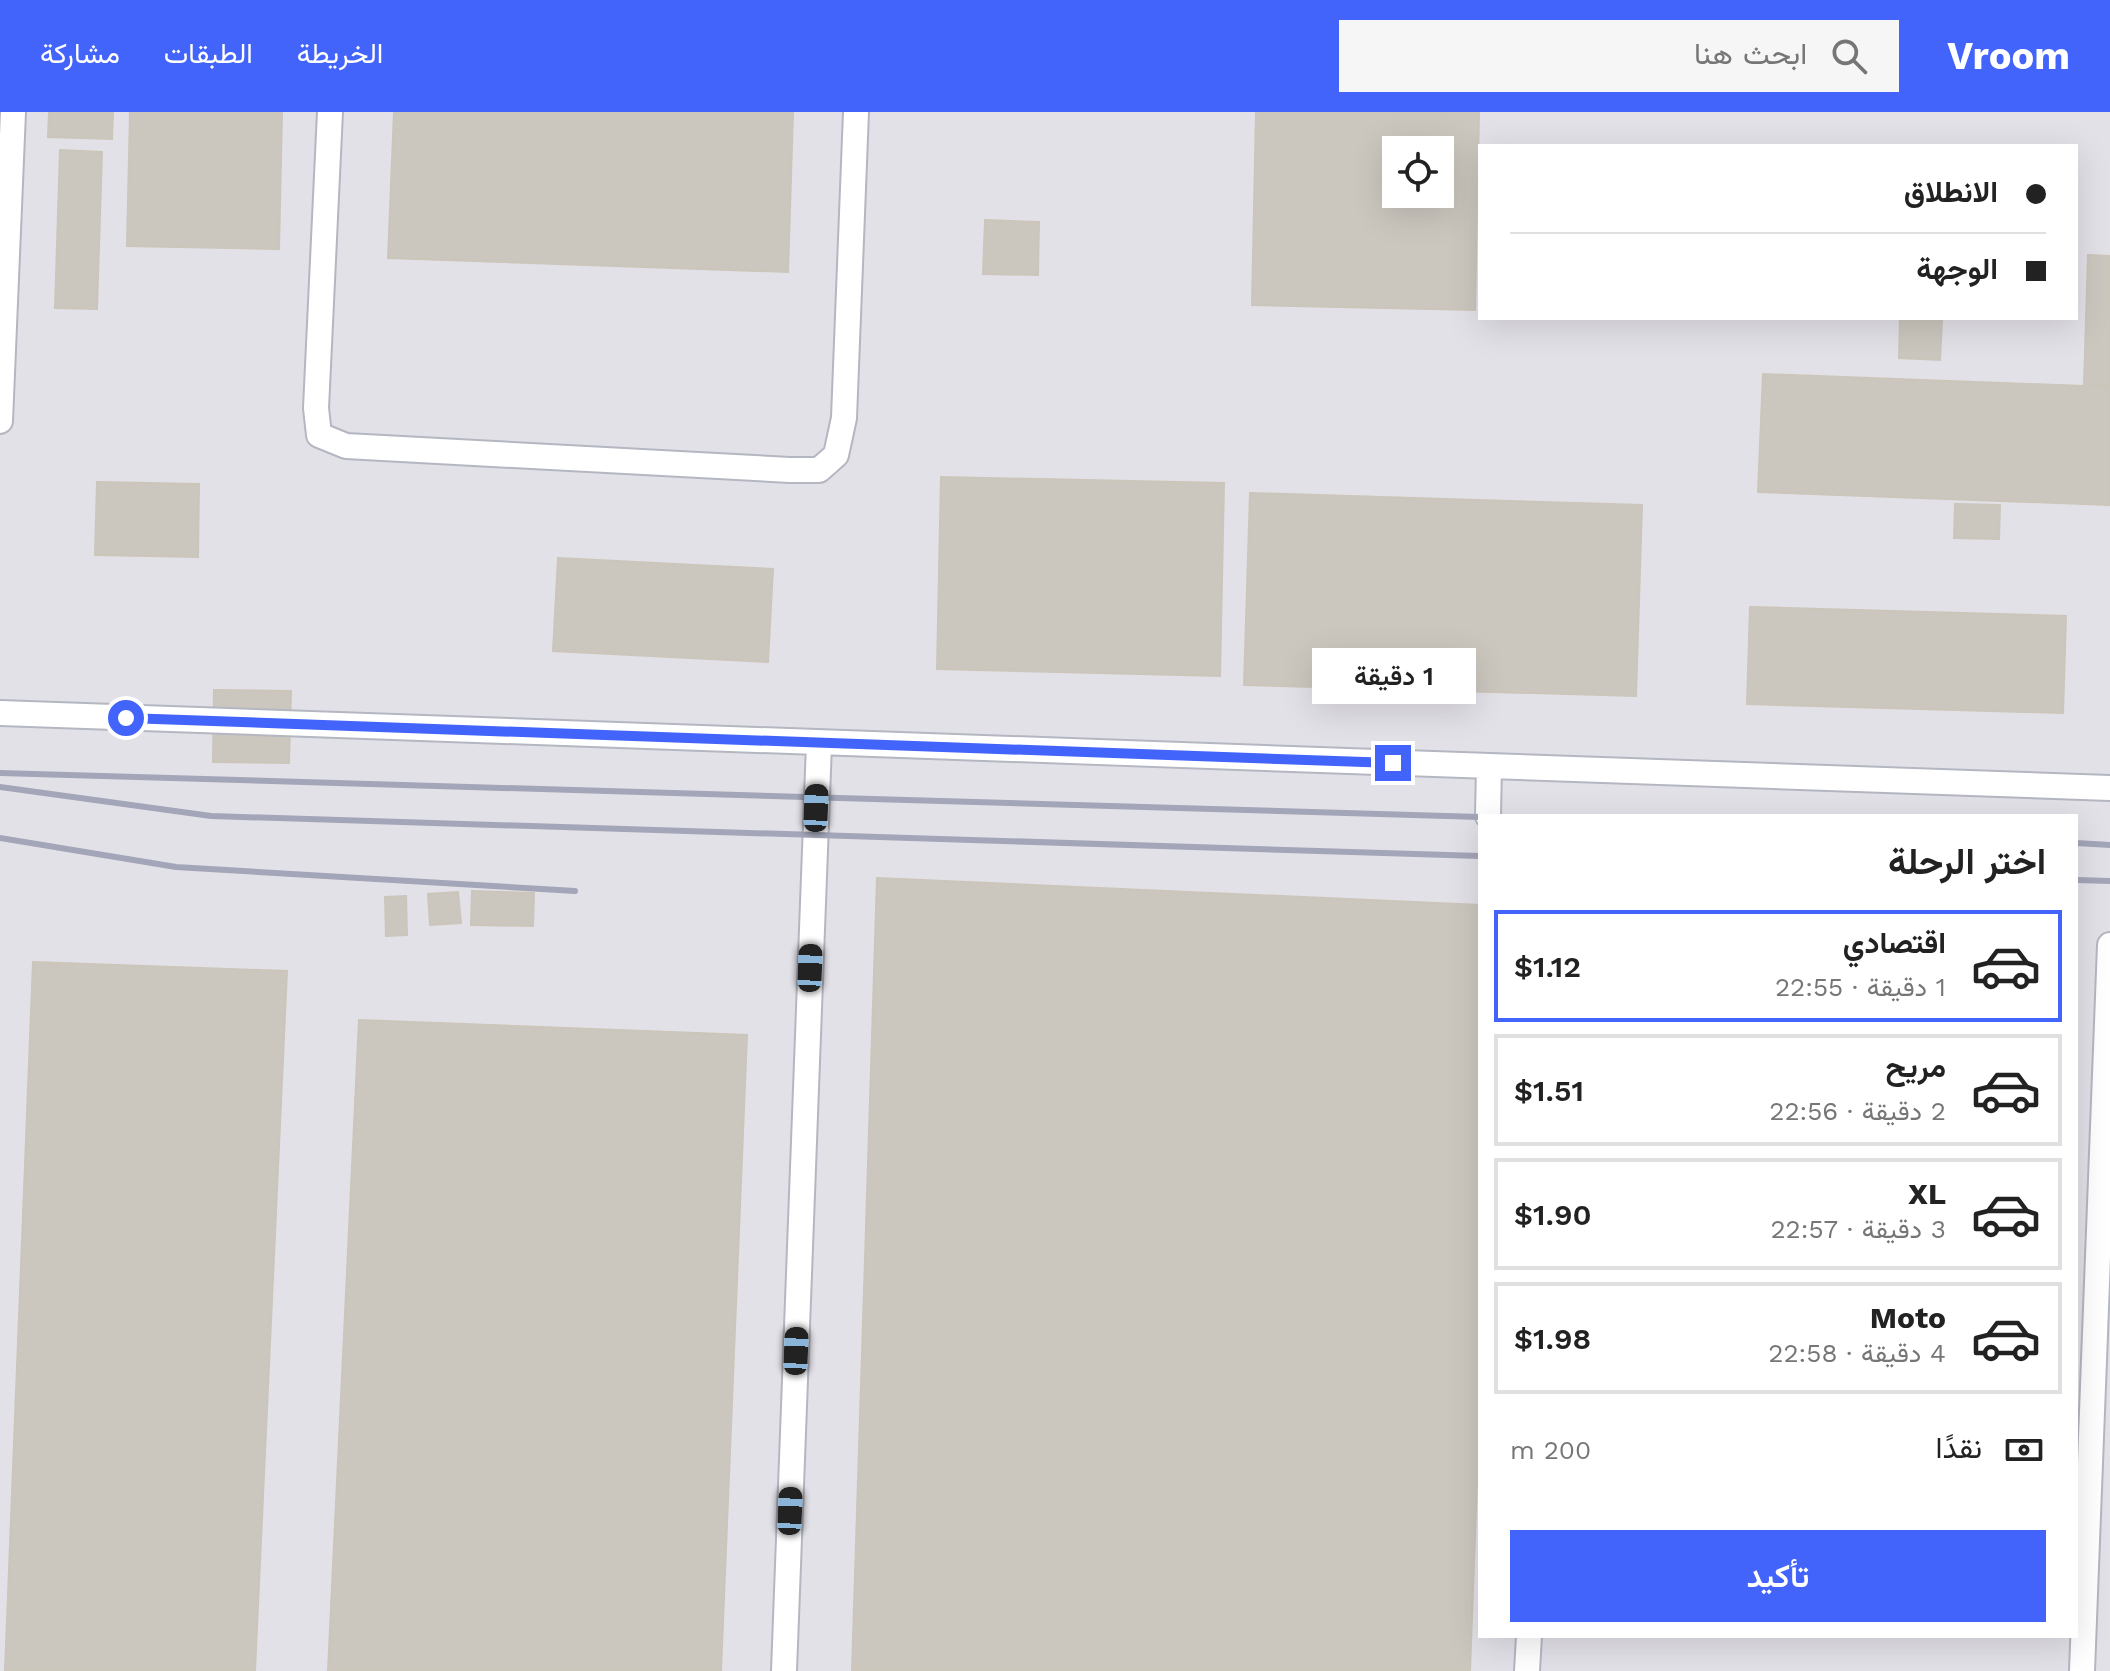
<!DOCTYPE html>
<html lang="ar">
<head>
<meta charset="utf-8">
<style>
  body { margin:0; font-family:"Work Sans",Vazirmatn,sans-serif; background:#f6f6f6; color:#222; direction:rtl; height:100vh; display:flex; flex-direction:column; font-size:30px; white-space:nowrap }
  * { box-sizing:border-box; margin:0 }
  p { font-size:26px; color:#767676 }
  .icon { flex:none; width:44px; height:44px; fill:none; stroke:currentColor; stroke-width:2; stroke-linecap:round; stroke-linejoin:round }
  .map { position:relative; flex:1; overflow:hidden; direction:ltr }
  .side { position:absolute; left:1478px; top:702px; width:600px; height:824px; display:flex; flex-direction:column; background:#fff; border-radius:0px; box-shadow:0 8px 32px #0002; direction:rtl }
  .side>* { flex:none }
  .guide { position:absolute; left:1478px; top:32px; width:600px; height:176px; border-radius:0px; box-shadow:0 8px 32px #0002; direction:rtl; display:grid; align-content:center; height:176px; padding:0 32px; background:#fff }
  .controls { position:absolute; left:1382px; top:24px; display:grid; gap:16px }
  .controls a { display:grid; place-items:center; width:72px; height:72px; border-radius:0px; background:#fff; box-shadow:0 8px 32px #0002; font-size:40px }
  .end { position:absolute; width:36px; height:36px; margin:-18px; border:10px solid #4264fb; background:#fff; box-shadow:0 0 0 4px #fff }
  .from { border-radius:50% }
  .bubble { position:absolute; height:56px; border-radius:0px; background:#fff; box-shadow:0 8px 32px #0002; font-size:26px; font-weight:600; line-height:56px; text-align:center; direction:rtl }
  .car { position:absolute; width:24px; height:48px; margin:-24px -12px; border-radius:10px; box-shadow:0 0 6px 2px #0007; background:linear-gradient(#222 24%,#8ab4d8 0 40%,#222 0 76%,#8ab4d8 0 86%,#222 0) }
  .guide b { display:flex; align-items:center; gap:28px; height:76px; font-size:30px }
  .guide b+b { border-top:2px solid #e0e0e0 }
  .guide i { width:20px; height:20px; background:#222 }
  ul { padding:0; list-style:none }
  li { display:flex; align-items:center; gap:24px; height:112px; margin:0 16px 12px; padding:0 16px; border:4px solid #e0e0e0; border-radius:0px }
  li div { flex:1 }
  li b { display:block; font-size:30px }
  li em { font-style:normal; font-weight:600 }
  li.on { border-color:#4264fb }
  li>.icon { width:72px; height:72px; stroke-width:1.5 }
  h2 { padding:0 32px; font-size:36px; line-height:96px }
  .pay { display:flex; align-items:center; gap:20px; height:88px; padding:0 32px; font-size:30px }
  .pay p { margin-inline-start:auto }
  .button { display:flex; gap:16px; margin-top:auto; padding:16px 32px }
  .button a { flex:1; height:92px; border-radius:0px; background:#4264fb; color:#fff; font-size:32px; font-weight:600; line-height:92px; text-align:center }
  header { display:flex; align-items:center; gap:48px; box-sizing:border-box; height:112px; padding:0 40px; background:#4264fb; color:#fff }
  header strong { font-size:38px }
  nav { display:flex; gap:44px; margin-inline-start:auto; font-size:28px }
  .search { width:560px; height:72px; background:#f6f6f6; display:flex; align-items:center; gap:20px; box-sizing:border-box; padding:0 28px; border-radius:0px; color:#767676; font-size:30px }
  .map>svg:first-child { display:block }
  .industrial { fill:#e3e1e8; fill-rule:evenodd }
  .building { fill:#cbc7bf; stroke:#cbc5ba; stroke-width:2; fill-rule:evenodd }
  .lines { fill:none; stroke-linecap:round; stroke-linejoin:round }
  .service-casing { stroke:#b4b7c1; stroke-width:28 }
  .service { stroke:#fff; stroke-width:24 }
  .rail { stroke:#a3a6b8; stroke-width:6 }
  .route { stroke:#4264fb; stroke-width:10 }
</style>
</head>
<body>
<header>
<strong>Vroom</strong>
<div class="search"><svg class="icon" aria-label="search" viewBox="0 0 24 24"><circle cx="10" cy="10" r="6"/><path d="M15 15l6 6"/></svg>ابحث هنا</div>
<nav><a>الخريطة</a><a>الطبقات</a><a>مشاركة</a></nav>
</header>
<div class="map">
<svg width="2110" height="1559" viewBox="0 0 2110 1559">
  <rect width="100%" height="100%" fill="#efe9e1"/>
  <path class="industrial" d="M 0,0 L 2110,0 L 2110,1559 L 0,1559 ZM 1480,34 L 2076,34 L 2076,206 L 1480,206 ZM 1396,38 L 1440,38 L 1440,82 L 1396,82 ZM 1480,704 L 2076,704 L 2076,1524 L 1480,1524 Z"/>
  <path class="building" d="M 49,0 L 113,0 L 112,27 L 48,25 Z
    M 130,0 L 282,0 L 279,137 L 127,134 Z
    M 394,0 L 793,0 L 788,160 L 388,146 Z
    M 1256,0 L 1479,0 L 1475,198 L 1252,193 ZM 1396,38 L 1440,38 L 1440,82 L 1396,82 Z
    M 60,38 L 102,40 L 97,197 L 55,196 Z
    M 985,108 L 1039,110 L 1038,163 L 983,162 Z
    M 2088,143 L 2110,144 L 2110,273 L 2084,273 Z
    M 1900,207 L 1942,208 L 1940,248 L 1899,246 Z
    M 1763,262 L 2110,275 L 2110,393 L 1758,380 Z
    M 941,365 L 1224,371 L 1220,564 L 937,557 Z
    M 97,370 L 199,372 L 198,445 L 95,443 Z
    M 1250,381 L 1642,393 L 1636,584 L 1244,573 Z
    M 1955,392 L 2000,393 L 1999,427 L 1954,426 Z
    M 558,446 L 773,457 L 768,550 L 553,539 Z
    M 1750,495 L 2066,504 L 2063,601 L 1747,592 Z
    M 214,578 L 291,579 L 289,651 L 213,650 Z
    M 877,766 L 1480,793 L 1480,1290 L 1470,1559 L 852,1559 Z
    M 472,779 L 534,781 L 533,814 L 471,813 Z
    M 458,780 L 461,811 L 430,813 L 428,782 Z
    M 406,784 L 407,823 L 386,824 L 385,785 Z
    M 33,850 L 287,859 L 255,1559 L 5,1559 Z
    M 359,908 L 747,923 L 721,1559 L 328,1559 Z"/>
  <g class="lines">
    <g class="service-casing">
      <path id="service" d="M 330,0 L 316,296 L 319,323 L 346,334 L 790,358 L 819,358 L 836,343 L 844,306 L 856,0
        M 0,309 L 13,0
        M 0,601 L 2110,676
        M 1488,704 L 1489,654
        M 784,1559 L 819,632
        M 1527,1559 L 1529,1524
        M 2082,1559 L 2110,833"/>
    </g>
    <use href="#service" class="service"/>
    <path class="rail" d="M 0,661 L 1480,705
      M 0,675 L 211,704 L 1480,744
      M 0,726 L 176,755 L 575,779
      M 2076,731 L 2110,733
      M 2076,768 L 2110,769"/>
  </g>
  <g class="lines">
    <path class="route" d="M 126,606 L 1393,651"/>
  </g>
</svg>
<div class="controls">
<a><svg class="icon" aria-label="locate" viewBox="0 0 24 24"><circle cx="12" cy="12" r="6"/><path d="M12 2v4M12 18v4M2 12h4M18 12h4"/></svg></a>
</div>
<i class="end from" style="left:126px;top:606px"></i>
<i class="end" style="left:1393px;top:651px"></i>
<div class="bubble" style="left:1312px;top:536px;width:164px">1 دقيقة</div>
<i class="car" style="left:816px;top:696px;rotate:2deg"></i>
<i class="car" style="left:810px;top:856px;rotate:2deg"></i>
<i class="car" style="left:796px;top:1239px;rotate:2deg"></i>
<i class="car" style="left:790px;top:1399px;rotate:2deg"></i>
<div class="guide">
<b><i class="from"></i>الانطلاق</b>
<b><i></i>الوجهة</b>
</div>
<section class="side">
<h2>اختر الرحلة</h2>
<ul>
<li class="on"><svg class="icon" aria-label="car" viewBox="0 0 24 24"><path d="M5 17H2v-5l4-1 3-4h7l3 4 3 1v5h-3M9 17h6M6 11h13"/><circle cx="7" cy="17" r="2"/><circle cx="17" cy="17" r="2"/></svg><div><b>اقتصادي</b><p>1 دقيقة · 22:55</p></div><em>$1.12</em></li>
<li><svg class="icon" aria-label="car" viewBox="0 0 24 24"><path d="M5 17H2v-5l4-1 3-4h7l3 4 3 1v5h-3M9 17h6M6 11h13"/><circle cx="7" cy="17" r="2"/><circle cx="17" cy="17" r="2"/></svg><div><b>مريح</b><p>2 دقيقة · 22:56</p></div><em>$1.51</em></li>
<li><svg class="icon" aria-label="car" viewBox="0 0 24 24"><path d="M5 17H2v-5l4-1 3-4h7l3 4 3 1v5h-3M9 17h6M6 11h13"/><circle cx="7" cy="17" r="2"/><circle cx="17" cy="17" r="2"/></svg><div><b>XL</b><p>3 دقيقة · 22:57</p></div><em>$1.90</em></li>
<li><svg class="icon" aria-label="car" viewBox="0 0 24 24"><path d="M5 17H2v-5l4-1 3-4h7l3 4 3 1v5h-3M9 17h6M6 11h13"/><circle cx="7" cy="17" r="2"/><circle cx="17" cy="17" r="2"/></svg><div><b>Moto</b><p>4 دقيقة · 22:58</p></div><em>$1.98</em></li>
</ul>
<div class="pay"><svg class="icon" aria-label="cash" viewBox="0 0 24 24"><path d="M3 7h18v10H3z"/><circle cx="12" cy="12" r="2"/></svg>نقدًا<p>200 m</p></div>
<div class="button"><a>تأكيد</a></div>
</section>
</div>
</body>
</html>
